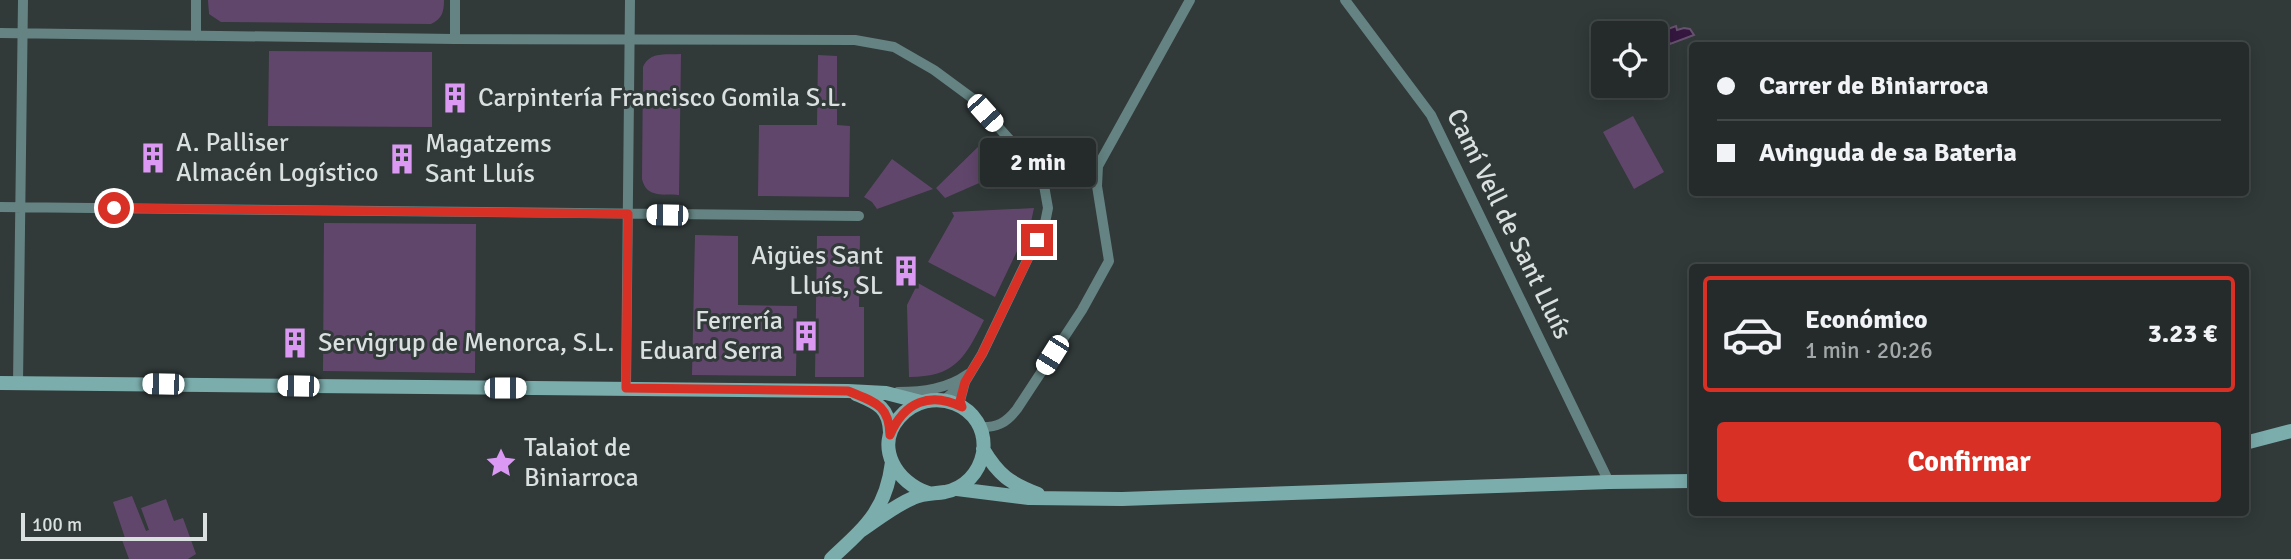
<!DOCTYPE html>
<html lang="es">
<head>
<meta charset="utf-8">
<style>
  body { margin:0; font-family:Signika,sans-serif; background:#313737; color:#f1f3f6; height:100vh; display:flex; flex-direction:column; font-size:26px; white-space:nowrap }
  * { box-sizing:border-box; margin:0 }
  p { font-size:23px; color:#a3a7a9 }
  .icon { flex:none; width:38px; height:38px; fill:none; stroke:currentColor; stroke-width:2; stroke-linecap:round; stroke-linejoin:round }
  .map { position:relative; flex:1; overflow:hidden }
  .sheet { position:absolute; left:1689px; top:264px; width:560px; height:252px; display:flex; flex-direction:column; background:#252b2b; border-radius:7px; box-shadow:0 4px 18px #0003,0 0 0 2px #424747 }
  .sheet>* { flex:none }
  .banner { position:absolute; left:1689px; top:42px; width:560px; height:154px; border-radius:7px; box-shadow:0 4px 18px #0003,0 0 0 2px #424747; display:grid; align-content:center; height:154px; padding:0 28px; background:#252b2b }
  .tools { position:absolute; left:1591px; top:21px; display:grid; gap:14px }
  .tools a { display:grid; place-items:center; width:77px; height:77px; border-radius:7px; background:#252b2b; box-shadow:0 4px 18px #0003,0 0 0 2px #424747; font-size:35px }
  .scale { position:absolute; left:21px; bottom:18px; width:186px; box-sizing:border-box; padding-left:7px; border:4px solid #dadfdf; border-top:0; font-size:19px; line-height:24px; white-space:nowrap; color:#dadfdf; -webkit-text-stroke:5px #313939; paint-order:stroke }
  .end { position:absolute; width:32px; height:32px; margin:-16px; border:9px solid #d93025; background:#fff; box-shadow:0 0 0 4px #fff }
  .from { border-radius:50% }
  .bubble { position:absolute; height:49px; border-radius:7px; background:#252b2b; box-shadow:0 4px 18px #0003,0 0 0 2px #424747; font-size:23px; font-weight:700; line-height:49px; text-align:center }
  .car { position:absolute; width:21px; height:42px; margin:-21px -10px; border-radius:9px; box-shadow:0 0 5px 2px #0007; background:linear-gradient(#fff 24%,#345 0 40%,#fff 0 76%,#345 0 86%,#fff 0) }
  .banner b { display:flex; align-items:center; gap:24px; height:66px; font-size:26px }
  .banner b+b { border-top:2px solid #424747 }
  .banner i { width:18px; height:18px; background:#f1f3f6 }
  ul { padding:12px 0 0; list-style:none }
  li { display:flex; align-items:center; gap:21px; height:116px; margin:0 14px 10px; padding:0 14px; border:4px solid transparent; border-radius:7px }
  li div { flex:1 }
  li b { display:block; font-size:26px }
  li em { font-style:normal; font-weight:700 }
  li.active { border-color:#d93025 }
  li>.icon { width:63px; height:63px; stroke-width:1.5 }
  .cta { display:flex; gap:14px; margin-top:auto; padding:14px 28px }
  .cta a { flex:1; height:80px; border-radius:7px; background:#d93025; color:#fff; font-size:28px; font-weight:700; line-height:80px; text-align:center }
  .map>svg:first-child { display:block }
  .green { fill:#61466b }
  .water { fill:#35173f; stroke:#66536f; stroke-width:2 }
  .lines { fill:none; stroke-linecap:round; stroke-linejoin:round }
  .minor { stroke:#648382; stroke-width:10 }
  .secondary { stroke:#7badac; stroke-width:14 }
  .route { stroke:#d93025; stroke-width:9 }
  .labels { text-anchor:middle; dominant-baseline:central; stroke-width:6; stroke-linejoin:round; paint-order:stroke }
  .poi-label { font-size:26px; fill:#dadfdf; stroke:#313939; text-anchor:start }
  .street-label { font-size:26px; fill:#dadfdf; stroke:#313939 }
</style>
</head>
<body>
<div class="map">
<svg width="2291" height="559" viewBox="0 0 2291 559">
  <rect width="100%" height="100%" fill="#313939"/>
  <path class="green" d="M 208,0 L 444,0 C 444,12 442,19 431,24 L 221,22 L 209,14 Z
    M 269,51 L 432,52 L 432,127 L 268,126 Z
    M 681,54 L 679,195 C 664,194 646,198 642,179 L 643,67 C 650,51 666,55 681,54 Z
    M 818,55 L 837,56 L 837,125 L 850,126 L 849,197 L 758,196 L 759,125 L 817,125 Z
    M 1633,116 L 1664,172 L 1634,189 L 1603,132 Z
    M 985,140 L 1018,166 L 945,198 L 936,188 Z
    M 892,159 L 933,189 L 877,209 L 872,202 L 864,197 Z
    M 1034,208 L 1031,222 L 995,297 L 928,262 L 954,216 L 952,212 Z
    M 324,223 L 476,224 L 475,373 L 323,371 Z
    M 695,235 L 738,236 L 738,305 L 797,306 L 796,376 L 692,375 Z
    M 817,236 L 860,236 L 859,307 L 864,307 L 864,377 L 815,377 Z
    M 918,283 L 984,320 C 965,358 955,377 909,377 L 907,305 Z
    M 132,496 L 146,531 L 149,530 L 141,508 L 166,499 L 174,521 L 183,518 L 196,554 L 188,559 L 129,559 L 122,540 L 125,538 L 113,502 Z"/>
  <path class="water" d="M 1676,26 L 1677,30 L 1684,28 L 1690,29 L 1694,35 L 1670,44 L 1665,30 Z"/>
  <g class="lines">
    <path class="minor" d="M 1345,0 L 1431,115 L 1609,482
      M 0,33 L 455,39 L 855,40 L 894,47 L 934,70 L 972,98 L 1011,141 L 1031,159 L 1042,174 L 1048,208 L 1045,223 L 982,354 L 965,382
      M 196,36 L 196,0
      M 455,39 L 455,0
      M 0,207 L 859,216
      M 18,383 L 23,0
      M 626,388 L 630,0
      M 898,392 C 923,392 947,389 968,374
      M 944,400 L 965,382 L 960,401 L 962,407
      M 979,427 C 997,428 1006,423 1017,409 L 1082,310 L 1109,261 L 1097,186 L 1098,166 L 1190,0"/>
    <path class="secondary" d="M 0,383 L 848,391 L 886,393 L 921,402
      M 856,394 C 877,403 889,407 890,432
      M 2245,443 L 2291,431
      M 983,449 C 999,476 1010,483 1038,494
      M 957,489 L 1029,498 L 1122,499 L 1609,482 L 1692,481
      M 859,532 C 877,520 894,506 913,498 C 924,493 933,494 945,492 C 965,488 979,473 983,453 C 990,404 929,382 899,418 C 874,447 897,483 928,493
      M 831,559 C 865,527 886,511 892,462"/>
  </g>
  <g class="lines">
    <path class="route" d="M 114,208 L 628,214 L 626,388 L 848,391 C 874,402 889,404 890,435 C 904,402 930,391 962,407 L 960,401 L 965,382 L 982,354 L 1037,240"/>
  </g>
  <defs>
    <g id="building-bare" transform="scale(2.415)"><path d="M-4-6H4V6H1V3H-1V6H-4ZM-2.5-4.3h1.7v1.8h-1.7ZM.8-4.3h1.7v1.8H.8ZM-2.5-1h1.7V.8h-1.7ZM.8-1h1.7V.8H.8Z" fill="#dc99f4" stroke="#313939" stroke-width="2.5" paint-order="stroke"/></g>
    <g id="sight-bare" transform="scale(2.415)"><path d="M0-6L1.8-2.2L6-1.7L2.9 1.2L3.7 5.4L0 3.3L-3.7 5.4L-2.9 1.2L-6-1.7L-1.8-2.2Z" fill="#dc99f4" stroke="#313939" stroke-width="2.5" paint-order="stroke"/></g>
  </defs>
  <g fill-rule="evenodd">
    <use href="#building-bare" x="455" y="98"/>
    <use href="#building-bare" x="153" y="158"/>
    <use href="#building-bare" x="402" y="159"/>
    <use href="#building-bare" x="906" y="271"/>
    <use href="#building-bare" x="806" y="336"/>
    <use href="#building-bare" x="295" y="343"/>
    <use href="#sight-bare" x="501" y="463"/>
  </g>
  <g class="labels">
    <g class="poi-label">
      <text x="478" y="98">Carpintería Francisco Gomila S.L.</text>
      <text x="176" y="143">A. Palliser<tspan x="176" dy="30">Almacén Logístico</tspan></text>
      <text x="425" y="144">Magatzems<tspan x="425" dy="30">Sant Lluís</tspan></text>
      <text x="883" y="256" text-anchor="end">Aigües Sant<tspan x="883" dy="30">Lluís, SL</tspan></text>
      <text x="783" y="321" text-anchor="end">Ferrería<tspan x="783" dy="30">Eduard Serra</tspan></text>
      <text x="318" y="343">Servigrup de Menorca, S.L.</text>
      <text x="524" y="448">Talaiot de<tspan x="524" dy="30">Biniarroca</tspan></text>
    </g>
    <g class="street-label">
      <text transform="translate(1509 224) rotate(64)">Camí Vell de Sant Lluís</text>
    </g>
  </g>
</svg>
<div class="tools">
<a><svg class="icon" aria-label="locate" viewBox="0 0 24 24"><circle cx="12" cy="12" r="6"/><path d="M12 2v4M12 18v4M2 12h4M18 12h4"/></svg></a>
</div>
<div class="scale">100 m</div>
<i class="end from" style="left:114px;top:208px"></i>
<i class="end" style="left:1037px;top:240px"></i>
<div class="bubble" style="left:980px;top:138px;width:116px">2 min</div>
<i class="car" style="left:985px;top:113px;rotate:138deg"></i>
<i class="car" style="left:667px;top:215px;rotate:271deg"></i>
<i class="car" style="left:1052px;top:355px;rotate:212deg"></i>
<i class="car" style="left:163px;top:384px;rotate:271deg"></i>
<i class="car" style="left:298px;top:386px;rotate:271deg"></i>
<i class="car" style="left:505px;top:388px;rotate:90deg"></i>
<div class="banner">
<b><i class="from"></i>Carrer de Biniarroca</b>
<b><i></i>Avinguda de sa Bateria</b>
</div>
<section class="sheet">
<ul>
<li class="active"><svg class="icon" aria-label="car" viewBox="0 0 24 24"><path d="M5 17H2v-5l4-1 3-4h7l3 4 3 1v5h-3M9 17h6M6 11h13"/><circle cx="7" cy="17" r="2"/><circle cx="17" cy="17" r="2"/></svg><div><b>Económico</b><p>1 min · 20:26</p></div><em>3.23 €</em></li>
</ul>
<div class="cta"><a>Confirmar</a></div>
</section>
</div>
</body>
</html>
